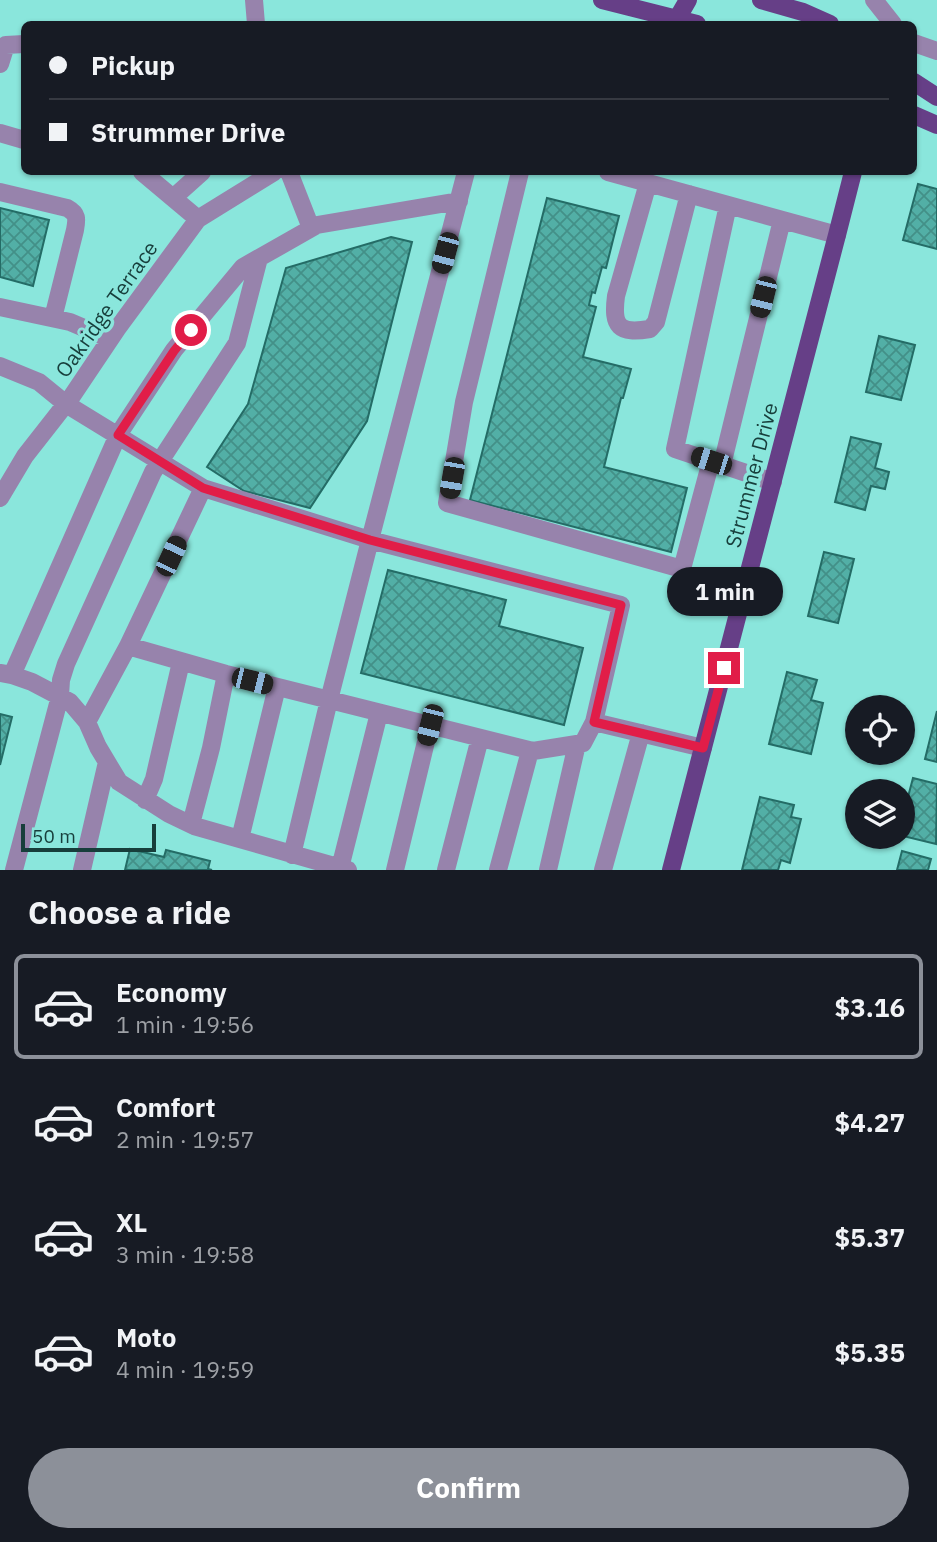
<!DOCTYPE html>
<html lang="en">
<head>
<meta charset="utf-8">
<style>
  body { margin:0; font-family:"IBM Plex Sans",sans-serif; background:#20242c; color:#f1f3f6; height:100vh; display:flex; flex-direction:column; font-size:26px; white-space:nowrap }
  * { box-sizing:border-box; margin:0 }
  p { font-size:23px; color:#9ea1a6 }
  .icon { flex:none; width:38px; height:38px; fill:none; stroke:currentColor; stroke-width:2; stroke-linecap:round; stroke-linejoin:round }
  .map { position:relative; height:870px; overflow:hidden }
  .details { display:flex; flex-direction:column; background:#171b24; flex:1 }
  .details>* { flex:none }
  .hud { position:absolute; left:21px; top:21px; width:896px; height:154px; border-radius:10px; box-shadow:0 2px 5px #0004; display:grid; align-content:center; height:154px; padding:0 28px; background:#171b24 }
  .tools { position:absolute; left:845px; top:695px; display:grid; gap:14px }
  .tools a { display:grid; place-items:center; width:70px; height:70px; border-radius:50%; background:#171b24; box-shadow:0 2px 5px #0004; font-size:35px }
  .scale { position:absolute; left:21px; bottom:18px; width:135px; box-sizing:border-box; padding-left:7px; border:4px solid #173e3b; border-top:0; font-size:19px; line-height:24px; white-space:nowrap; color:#173e3b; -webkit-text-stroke:5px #8ae6dc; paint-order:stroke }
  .end { position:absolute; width:32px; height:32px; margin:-16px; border:9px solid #e11d48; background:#fff; box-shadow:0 0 0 4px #fff }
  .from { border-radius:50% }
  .bubble { position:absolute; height:49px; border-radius:24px; background:#171b24; box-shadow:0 2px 5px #0004; font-size:23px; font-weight:700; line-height:49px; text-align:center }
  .car { position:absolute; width:21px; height:42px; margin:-21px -10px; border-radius:9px; box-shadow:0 0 5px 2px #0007; background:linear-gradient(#222 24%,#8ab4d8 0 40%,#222 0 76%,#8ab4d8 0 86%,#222 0) }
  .hud b { display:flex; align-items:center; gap:24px; height:66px; font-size:26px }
  .hud b+b { border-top:2px solid #363941 }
  .hud i { width:18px; height:18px; background:#f1f3f6 }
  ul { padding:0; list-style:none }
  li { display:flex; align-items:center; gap:21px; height:105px; margin:0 14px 10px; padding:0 14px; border:4px solid transparent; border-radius:10px }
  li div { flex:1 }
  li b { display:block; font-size:26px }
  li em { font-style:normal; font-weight:700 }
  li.on { border-color:#8c9099 }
  li>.icon { width:63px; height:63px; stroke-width:1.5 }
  h2 { padding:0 28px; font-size:32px; line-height:84px }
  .action { display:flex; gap:14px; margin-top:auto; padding:14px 28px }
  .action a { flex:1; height:80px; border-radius:42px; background:#8c9099; color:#fff; font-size:28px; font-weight:700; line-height:80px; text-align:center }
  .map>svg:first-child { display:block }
  .building { fill:url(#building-cross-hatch); stroke:#246c66; stroke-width:2 }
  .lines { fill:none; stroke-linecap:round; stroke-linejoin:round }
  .minor { stroke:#9783ac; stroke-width:18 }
  .major { stroke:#663f87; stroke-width:18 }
  .route { stroke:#e11d48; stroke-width:9 }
  .labels { text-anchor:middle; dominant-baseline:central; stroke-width:7; stroke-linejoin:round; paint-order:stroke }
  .street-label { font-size:21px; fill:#173e3b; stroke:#8ae6dc }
</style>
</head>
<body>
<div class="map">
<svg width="937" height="870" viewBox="0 0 937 870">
  <defs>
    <pattern id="building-cross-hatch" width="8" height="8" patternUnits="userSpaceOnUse" patternTransform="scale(1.75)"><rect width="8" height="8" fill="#52afa6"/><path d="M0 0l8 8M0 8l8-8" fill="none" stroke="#439088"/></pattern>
  </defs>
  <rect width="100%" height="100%" fill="#8ae6dc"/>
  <path class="building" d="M 918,184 L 937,189 L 937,249 L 903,240 Z
    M 547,198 L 619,216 L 606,268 L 602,267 L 595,293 L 592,292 L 589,305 L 596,307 L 583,357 L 631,369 L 623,398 L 621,398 L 604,467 L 687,488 L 671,552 L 470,500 Z
    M 0,208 L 49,220 L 33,286 L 0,277 Z
    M 391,237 L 412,242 L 367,421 L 310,508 L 244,491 L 207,467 L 248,404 L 286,268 Z
    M 879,336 L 915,345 L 901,400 L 866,392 Z
    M 851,437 L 881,444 L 875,468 L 889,472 L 885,489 L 871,486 L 865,510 L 835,502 Z
    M 824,552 L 854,559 L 838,623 L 808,616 Z
    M 388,570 L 506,600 L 499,626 L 583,648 L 564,725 L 361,673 Z
    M 787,672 L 817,680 L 811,700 L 823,703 L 811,754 L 769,744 Z
    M 937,711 L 937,762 L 925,759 Z
    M 0,714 L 12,717 L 0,765 Z
    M 913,778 L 937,784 L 936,844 L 903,836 L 903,816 Z
    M 760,797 L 794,805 L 791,817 L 801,819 L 790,863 L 781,860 L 778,870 L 742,870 Z
    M 130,849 L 164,857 L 166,850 L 210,861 L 208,869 L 212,870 L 125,870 Z
    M 902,851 L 931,859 L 928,870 L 897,870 Z"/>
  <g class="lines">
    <path class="minor" d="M 254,0 L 256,24
      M 874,0 L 893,24
      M 914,43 L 937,51
      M 0,64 L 6,45 L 24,44
      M 0,133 L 24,140
      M 142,172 L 198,219
      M 289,172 L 311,228
      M 466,172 L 370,540 L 621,605 L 594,722 L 703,748
      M 520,172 L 464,402 L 447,503 L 682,569 L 711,461
      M 608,172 L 837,235
      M 648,183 L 616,296 C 612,327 619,334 650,329 L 656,322 L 689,194
      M 0,192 L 67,208 C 78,214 77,219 75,230 L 53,318
      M 173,198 L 202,172
      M 728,205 L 675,449 L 773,482
      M 0,307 L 70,322 L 110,339
      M 0,366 L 39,382 L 66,404 L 203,488 L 370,540 L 329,700 L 292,855
      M 722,465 L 782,220
      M 0,498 L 25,456 L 72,396 L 117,329 L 198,219 L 274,172
      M 128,646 L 203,488
      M 0,673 L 12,675 L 32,682 L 70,702 L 87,722 L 98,747 L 119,782 L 169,814 L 194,826 L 348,870
      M 12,675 L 118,435 L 174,350 L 243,267 L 317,225 L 459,201
      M 87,722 L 128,646 L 226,674 L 533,751 L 583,743 L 594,722
      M 145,800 L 154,779 L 181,662
      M 191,824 L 211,748 L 226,674
      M 240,839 L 277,687
      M 340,868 L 379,713
      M 14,870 L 60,696 L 61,680 L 66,664 L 153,472 L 237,343 L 259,258
      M 82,870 L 107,762
      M 395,870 L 430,725
      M 446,870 L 480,738
      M 498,870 L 530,751
      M 548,870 L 577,744
      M 603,870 L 641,733"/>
    <path class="major" d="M 602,0 L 697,24
      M 761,0 L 803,12 L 830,24
      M 677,19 L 688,0
      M 914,82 L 937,97
      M 914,115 L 937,125
      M 671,870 L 837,235 L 853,172"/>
  </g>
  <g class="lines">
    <path class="route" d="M 191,330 L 174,351 L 118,435 L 203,488 L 370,540 L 621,605 L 594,722 L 703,748 L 724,668"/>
  </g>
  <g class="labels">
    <g class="street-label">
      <text transform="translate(106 309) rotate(-55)">Oakridge Terrace</text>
      <text transform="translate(751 475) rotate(-75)">Strummer Drive</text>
    </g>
  </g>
</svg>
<div class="tools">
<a><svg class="icon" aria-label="locate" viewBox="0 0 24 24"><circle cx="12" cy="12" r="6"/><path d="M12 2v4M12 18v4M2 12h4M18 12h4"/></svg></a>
<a><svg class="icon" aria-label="layers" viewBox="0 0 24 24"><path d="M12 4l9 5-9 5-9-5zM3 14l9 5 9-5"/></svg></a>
</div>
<div class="scale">50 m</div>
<i class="end from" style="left:191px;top:330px"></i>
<i class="end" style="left:724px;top:668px"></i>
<div class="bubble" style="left:667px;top:567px;width:116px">1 min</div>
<i class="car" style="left:445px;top:253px;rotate:195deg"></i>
<i class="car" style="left:763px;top:297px;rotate:194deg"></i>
<i class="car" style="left:711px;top:461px;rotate:288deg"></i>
<i class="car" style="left:452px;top:478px;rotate:190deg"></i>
<i class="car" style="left:171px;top:556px;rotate:25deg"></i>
<i class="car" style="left:252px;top:681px;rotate:104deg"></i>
<i class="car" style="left:430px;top:725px;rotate:194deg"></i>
<div class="hud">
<b><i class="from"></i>Pickup</b>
<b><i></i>Strummer Drive</b>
</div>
</div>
<section class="details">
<h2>Choose a ride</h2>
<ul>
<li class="on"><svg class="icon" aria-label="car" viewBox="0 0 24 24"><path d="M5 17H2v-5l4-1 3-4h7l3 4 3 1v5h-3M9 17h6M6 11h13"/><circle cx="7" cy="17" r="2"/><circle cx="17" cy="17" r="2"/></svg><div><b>Economy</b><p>1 min · 19:56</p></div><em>$3.16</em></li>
<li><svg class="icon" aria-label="car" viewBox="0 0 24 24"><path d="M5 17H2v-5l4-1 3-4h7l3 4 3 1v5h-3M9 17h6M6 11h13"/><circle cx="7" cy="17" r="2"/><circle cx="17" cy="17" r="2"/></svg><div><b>Comfort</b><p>2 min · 19:57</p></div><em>$4.27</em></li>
<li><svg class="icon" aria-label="car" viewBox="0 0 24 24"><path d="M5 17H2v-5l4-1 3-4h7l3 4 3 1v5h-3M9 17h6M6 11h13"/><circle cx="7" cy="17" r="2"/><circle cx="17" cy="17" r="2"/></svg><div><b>XL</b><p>3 min · 19:58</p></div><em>$5.37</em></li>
<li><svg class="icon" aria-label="car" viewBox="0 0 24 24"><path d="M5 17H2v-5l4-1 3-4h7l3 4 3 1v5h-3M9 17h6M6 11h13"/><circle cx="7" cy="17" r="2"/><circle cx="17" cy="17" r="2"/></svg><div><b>Moto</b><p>4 min · 19:59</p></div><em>$5.35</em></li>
</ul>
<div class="action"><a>Confirm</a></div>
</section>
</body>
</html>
